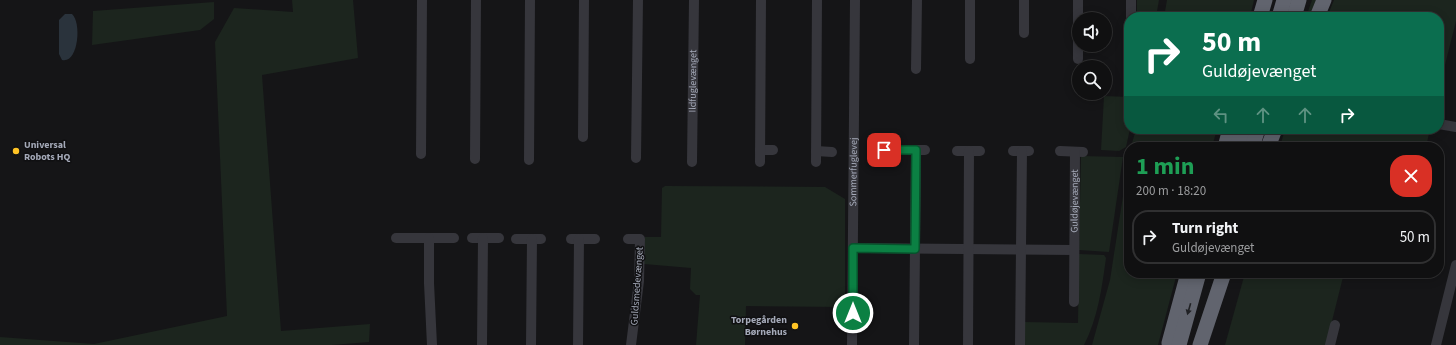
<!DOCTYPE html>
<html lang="en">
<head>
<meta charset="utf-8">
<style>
	:root { --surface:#101011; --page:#19191a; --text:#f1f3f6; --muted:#9c9d9f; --line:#303031 }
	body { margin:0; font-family:"Source Sans 3",sans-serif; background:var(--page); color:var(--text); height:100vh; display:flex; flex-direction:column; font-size:15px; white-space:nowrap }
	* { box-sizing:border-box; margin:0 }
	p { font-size:13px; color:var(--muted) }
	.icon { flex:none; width:22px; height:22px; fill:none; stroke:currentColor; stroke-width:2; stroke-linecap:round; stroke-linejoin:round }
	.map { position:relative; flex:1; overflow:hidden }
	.panel { position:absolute; left:1124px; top:142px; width:320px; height:136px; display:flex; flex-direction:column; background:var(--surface); border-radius:16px; box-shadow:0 2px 10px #0003,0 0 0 1px var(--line) }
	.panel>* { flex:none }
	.hud { position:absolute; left:1124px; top:12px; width:320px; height:122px; border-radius:16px; box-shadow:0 2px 10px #0003,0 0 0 1px var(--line); background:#0b6e4f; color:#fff; overflow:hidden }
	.buttons { position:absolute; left:1072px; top:12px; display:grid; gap:8px }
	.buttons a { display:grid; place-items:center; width:40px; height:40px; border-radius:50%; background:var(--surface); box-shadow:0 2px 10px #0003,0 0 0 1px var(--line); font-size:20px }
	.pin { position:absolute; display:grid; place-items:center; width:34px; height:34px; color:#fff; margin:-17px; border-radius:8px; box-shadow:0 2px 6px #0006 }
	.me { position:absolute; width:44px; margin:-22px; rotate:0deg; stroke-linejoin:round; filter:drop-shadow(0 0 3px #0008) }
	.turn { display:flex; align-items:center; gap:14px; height:84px; padding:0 12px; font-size:18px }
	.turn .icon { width:52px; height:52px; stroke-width:2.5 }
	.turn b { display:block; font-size:28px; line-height:34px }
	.lanes { display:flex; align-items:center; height:38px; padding:0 12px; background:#0003; justify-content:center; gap:20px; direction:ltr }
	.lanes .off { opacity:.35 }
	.round { display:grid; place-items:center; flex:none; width:42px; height:42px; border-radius:16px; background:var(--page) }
	.head { display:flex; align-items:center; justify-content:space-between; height:68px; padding:0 12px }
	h1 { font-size:24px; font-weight:700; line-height:30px; color:#1e9e55 }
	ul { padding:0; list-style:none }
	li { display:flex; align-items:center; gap:12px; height:54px; margin:0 8px 6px; padding:0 4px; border:2px solid var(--line); border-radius:16px }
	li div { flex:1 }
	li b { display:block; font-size:15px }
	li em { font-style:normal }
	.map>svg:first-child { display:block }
</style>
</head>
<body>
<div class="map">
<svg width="1456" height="345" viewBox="0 0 1456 345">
	<rect width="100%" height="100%" fill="#151517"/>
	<g fill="#1c251e">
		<polygon points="292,0 353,0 358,58 262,75 281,331 370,324 369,342 332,345 0,345 0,337 94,344 227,316 215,42 234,8 293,12"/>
		<polygon points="1137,0 1159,0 1156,17 1137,17"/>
		<polygon points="1167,0 1254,0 1250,17 1164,17"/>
		<polygon points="1312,0 1317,0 1311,17 1306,17"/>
		<polygon points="1334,0 1456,0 1456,21 1439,89 1439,17 1327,17"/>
		<polygon points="214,2 214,19 200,30 92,45 93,11"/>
		<polygon points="1104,96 1129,97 1130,129 1126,147 1119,151 1101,150"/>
		<polygon points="1136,129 1217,129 1212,147 1131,147"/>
		<polygon points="1285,129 1430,129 1426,147 1280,147"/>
		<polygon points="1081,156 1123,157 1109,252 1079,250"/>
		<polygon points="1129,157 1129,273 1177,273 1158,345 1092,345 1110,280"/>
		<polygon points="665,186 825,187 845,199 845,307 746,306 745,345 696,345 700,295 696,295 690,289 691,268 644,264 645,237 661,237 662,188"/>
		<path d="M1079 254 1104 255 1106 258C1102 287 1098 318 1084 345H1024V322L1078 323Z"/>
		<polygon points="1245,273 1344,273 1326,345 1225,345"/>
	</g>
	<path fill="#2a333c" d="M65 14H72C82 23 78 64 62 60L59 54V20Z"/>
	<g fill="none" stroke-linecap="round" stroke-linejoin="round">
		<g stroke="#36363c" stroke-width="10">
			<polyline points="1131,17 1131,0"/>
			<polyline points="1024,33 1024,0"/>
			<polyline points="970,59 970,0"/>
			<polyline points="1078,59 1078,0"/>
			<polyline points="916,69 917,0"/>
			<polyline points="1439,124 1456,127"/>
			<polyline points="583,137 584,0"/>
			<polyline points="760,150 773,150"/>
			<polyline points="884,150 925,150"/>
			<polyline points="816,151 832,152"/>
			<polyline points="957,151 980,151"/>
			<polyline points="1013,151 1029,151"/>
			<polyline points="1060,151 1083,152"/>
			<polyline points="421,154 422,0"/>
			<polyline points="636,158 638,0"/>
			<polyline points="475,159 476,0"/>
			<polyline points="529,160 530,0"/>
			<path id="s1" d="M692 162 694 0"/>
			<polyline points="760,162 761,0"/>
			<polyline points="816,162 817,0"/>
			<polyline points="396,238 454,238"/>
			<polyline points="429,238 429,283 432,345"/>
			<polyline points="472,238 499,238"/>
			<polyline points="516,239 541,239"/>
			<polyline points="571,239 595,239"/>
			<polyline points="628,239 640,239 639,281 631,345"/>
			<polyline points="853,248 1074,250"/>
			<path id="s2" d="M1074 302 1075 152"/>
			<polyline points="482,345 483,238"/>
			<polyline points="531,345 532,239"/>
			<polyline points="578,345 579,239"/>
			<path id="s3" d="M852 345 855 0"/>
			<polyline points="914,345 916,150"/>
			<polyline points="968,345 969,151"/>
			<polyline points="1020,345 1022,151"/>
			<polyline points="1330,345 1335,325"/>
			<polyline points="1436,345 1456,265"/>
		</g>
		<g stroke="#61646e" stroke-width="15">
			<polyline points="1260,17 1265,0"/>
			<polyline points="1279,17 1284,0"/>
			<polyline points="1294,17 1299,0"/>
			<polyline points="1317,17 1324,0"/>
			<polyline points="1225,147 1230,129"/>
			<polyline points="1237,147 1243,129"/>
			<polyline points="1252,147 1258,129"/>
			<polyline points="1268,147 1275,129"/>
			<polyline points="1169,343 1188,273"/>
			<polyline points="1179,345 1199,273"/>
			<polyline points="1200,345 1224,273"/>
		</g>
	</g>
	<defs><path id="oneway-solid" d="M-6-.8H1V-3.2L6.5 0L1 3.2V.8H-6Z"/></defs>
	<use fill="#202124" href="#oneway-solid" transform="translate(1189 309) rotate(106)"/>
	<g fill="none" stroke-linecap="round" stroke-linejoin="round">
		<defs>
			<polyline id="route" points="853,313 853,248 915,249 916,150 884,150"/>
		</defs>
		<use href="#route" stroke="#07532c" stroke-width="10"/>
		<use href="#route" stroke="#0b8043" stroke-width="7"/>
	</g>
	<g fill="#ffc425" stroke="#101012" stroke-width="1.5">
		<circle cx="16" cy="151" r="4"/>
		<circle cx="795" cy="326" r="4"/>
	</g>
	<g text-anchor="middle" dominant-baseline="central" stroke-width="3" stroke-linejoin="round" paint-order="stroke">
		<g font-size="10" fill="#a5aab9" stroke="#101012">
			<text stroke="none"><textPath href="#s1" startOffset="81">Ildfuglevænget</textPath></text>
			<text stroke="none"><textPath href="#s3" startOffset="173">Sommerfuglevej</textPath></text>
			<text stroke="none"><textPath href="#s2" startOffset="101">Guldøjevænget</textPath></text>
			<text transform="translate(637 286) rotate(-86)">Guldsmedevænget</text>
		</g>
		<g font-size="10" font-weight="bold" fill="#a5aab9" stroke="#101012" text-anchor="start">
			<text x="24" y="145">Universal<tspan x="24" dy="12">Robots HQ</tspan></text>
			<text x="787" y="320" text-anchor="end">Torpegården<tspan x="787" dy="12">Børnehus</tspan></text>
		</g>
	</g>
</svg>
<div class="buttons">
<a><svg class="icon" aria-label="sound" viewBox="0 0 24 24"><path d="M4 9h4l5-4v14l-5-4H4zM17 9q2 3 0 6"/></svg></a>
<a><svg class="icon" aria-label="search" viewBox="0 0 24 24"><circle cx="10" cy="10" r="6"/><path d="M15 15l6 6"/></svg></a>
</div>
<div class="pin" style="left:884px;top:150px;background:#d93025"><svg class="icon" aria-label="arrive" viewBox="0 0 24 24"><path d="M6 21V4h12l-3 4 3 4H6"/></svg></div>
<svg class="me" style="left:853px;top:313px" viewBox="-20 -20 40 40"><circle r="17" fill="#0b8043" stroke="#fff" stroke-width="3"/><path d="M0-11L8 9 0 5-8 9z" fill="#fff"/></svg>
<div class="hud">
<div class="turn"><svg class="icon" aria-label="right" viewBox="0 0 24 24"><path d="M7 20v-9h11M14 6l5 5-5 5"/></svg><div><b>50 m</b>Guldøjevænget</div></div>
<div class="lanes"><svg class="icon off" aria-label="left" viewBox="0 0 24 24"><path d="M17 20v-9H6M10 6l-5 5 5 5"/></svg><svg class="icon off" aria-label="ahead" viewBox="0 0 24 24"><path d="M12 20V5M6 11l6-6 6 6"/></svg><svg class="icon off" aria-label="ahead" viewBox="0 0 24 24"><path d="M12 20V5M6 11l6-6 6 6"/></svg><svg class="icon" aria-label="right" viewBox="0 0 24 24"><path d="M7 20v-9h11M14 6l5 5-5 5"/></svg></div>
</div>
<section class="panel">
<div class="head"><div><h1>1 min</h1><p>200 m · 18:20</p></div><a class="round" style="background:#d93025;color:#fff"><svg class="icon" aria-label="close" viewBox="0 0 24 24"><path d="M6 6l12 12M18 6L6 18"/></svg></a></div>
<ul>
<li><svg class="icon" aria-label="right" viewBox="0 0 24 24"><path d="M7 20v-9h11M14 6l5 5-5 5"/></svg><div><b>Turn right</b><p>Guldøjevænget</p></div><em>50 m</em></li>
</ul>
</section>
</div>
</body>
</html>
